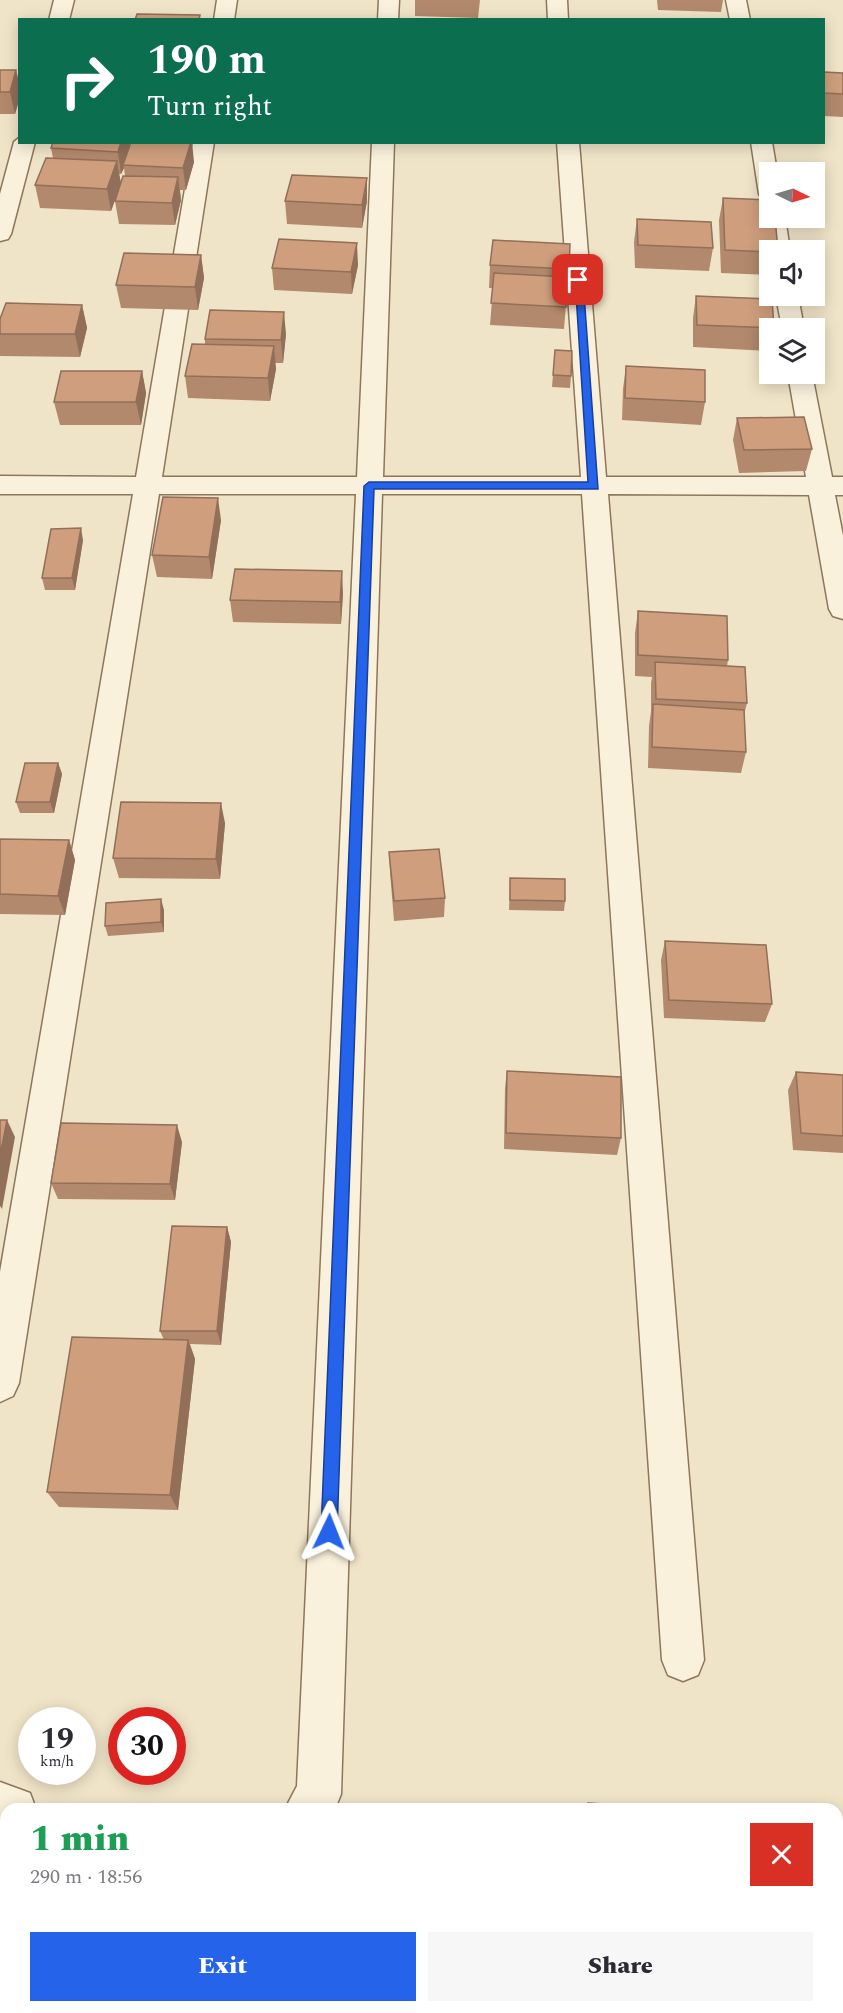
<!DOCTYPE html>
<html lang="en">
<head>
<meta charset="utf-8">
<style>
	:root { --surface:#fff; --page:#f7f7f7; --text:#2b2b33; --muted:#7c7c81; --accent:#2563eb }
	body { margin:0; font-family:Spectral,serif; background:var(--page); color:var(--text); height:100vh; display:flex; flex-direction:column; font-size:22px; white-space:nowrap }
	* { box-sizing:border-box; margin:0 }
	p { font-size:20px; color:var(--muted) }
	.icon { flex:none; width:33px; height:33px; fill:none; stroke:currentColor; stroke-width:2; stroke-linecap:round; stroke-linejoin:round }
	.map { position:relative; flex:1; overflow:hidden }
	.details { position:absolute; left:0px; top:1803px; width:843px; height:210px; display:flex; flex-direction:column; background:var(--surface); border-radius:18px 18px 0 0; box-shadow:0 3px 15px #0003 }
	.details>* { flex:none }
	.hud { position:absolute; left:18px; top:18px; width:807px; height:126px; border-radius:0px; box-shadow:0 3px 15px #0003; background:#0b6e4f; color:#fff; overflow:hidden }
	.needle { width:39px; rotate:95deg }
	.fabs { position:absolute; left:759px; top:162px; display:grid; gap:12px }
	.fabs a { display:grid; place-items:center; width:66px; height:66px; border-radius:0px; background:var(--surface); box-shadow:0 3px 15px #0003; font-size:30px }
	.speed { position:absolute; left:18px; top:1707px; display:flex; gap:12px; font-size:30px; font-weight:700; text-align:center }
	.speed>* { display:grid; place-content:center; width:78px; height:78px; border-radius:50%; background:var(--surface); box-shadow:0 3px 15px #0003; line-height:1 }
	.speed small { font-size:15px; font-weight:400 }
	.speed .limit { border:9px solid #d22; background:#fff; color:#111 }
	.pin { position:absolute; display:grid; place-items:center; width:51px; height:51px; color:#fff; margin:-26px; border-radius:12px; box-shadow:0 3px 9px #0006 }
	.me { position:absolute; width:66px; margin:-33px; rotate:2deg; stroke-linejoin:round; filter:drop-shadow(0 0 4px #0008) }
	.turn { display:flex; align-items:center; gap:21px; height:126px; padding:0 30px; font-size:27px }
	.turn .icon { width:78px; height:78px; stroke-width:2.5 }
	.turn b { display:block; font-size:42px; line-height:51px }
	.round { display:grid; place-items:center; flex:none; width:63px; height:63px; border-radius:0px; background:var(--page) }
	.headline { display:flex; align-items:center; justify-content:space-between; height:102px; padding:0 30px }
	h1 { font-size:36px; font-weight:800; line-height:45px; color:#1e9e55 }
	.primary-button { display:flex; gap:12px; margin-top:auto; padding:12px 30px }
	.primary-button a { flex:1; height:69px; border-radius:0px; background:var(--accent); color:#fff; font-size:24px; font-weight:800; line-height:69px; text-align:center }
	.primary-button a+a { background:var(--page); color:var(--text) }
	.map>svg:first-child { display:block }
</style>
</head>
<body>
<div class="map">
<svg width="843" height="2013" viewBox="0 0 843 2013">
	<rect width="100%" height="100%" fill="#f0e4c8"/>
	<g fill="none" stroke-linecap="round" stroke-linejoin="round">
		<defs>
			<g id="street">
				<polygon points="54,0 74,0 69,20 49,20"/>
				<polygon points="217,0 237,0 234,20 214,20"/>
				<polygon points="379,0 399,0 398,20 378,20"/>
				<polygon points="547,0 567,0 568,20 548,20"/>
				<polygon points="726,0 746,0 750,20 730,20"/>
				<polygon points="20,137 20,142 35,142 11,234 8,239 0,241 0,194 14,142"/>
				<polygon points="193,142 214,142 162,477 357,477 372,142 394,142 383,477 581,477 557,142 579,142 606,477 806,477 788,374 812,374 832,477 843,477 843,495 835,495 843,536 843,619 833,616 829,609 809,495 608,494 704,1660 698,1675 683,1681 668,1675 662,1660 582,494 382,494 341,1794 335,1809 285,1809 297,1786 356,494 159,494 19,1383 13,1396 0,1402 0,1272 133,494 0,494 0,476 136,477"/>
				<polygon points="751,142 772,142 777,172 770,172 770,200 762,199 759,194"/>
				<polygon points="770,212 770,218 785,218 790,250 770,253 768,250 763,218"/>
				<polygon points="776,296 798,296 804,328 782,328"/>
				<polygon points="0,1782 30,1793 36,1809 6,1809 6,1828 0,1826"/>
			</g>
		</defs>
		<use href="#street" stroke="#8d765c" stroke-width="3"/>
		<use href="#street" fill="#faf1dc" fill-rule="evenodd"/>
	</g>
	<g fill="#b2896c" fill-rule="evenodd">
		<polygon points="415,0 480,0 478,18 415,16"/>
		<polygon points="657,0 723,0 721,12 658,10"/>
		<polygon points="0,70 16,70 20,87 20,97 15,114 0,114"/>
		<polygon points="824,72 843,73 843,117 824,116"/>
		<path d="M53 142H129L130 146 194 162 186 190H180L181 200 175 225 119 224 115 201 119 188 111 211 40 208 35 185 53 158 51 148ZM124 168 125 176 121 183 119 174H121Z"/>
		<polygon points="367,178 367,201 362,228 287,224 285,201"/>
		<polygon points="723,198 770,250 770,275 721,273 719,220"/>
		<polygon points="637,219 713,248 709,271 635,268 634,242"/>
		<polygon points="201,255 204,278 198,310 121,308 116,285"/>
		<polygon points="358,265 352,294 274,290 272,268"/>
		<polygon points="490,265 569,269 564,329 490,325 493,288 489,288"/>
		<polygon points="696,296 770,328 769,351 693,347 693,318"/>
		<polygon points="82,305 87,328 80,357 0,356 0,319"/>
		<polygon points="286,334 283,363 275,363 276,369 270,401 188,398 185,376 205,344 205,339"/>
		<polygon points="555,350 571,376 570,388 552,387"/>
		<polygon points="626,366 705,402 701,425 622,420 623,389"/>
		<polygon points="142,371 146,393 141,425 60,425 54,402"/>
		<polygon points="737,418 812,449 806,471 739,473 733,440"/>
		<polygon points="221,520 212,579 157,577 152,555"/>
		<polygon points="83,540 75,590 45,590 42,578"/>
		<polygon points="343,593 341,624 233,622 230,600"/>
		<polygon points="638,611 728,660 727,666 747,703 744,715 746,752 741,773 648,768 649,726 651,711 651,683 652,677 635,676 635,633"/>
		<polygon points="58,763 62,774 54,813 20,813 16,802"/>
		<polygon points="225,823 220,879 119,878 113,858"/>
		<polygon points="0,839 69,840 75,860 65,915 0,914"/>
		<polygon points="389,852 445,898 444,917 394,921 390,872"/>
		<polygon points="510,878 565,901 564,911 509,910"/>
		<polygon points="164,910 164,932 108,936 105,926"/>
		<polygon points="665,941 772,1004 765,1022 664,1018 661,960"/>
		<polygon points="507,1071 621,1138 617,1155 504,1149 505,1088"/>
		<polygon points="796,1072 843,1075 843,1153 793,1150 788,1090"/>
		<polygon points="182,1142 175,1200 58,1199 51,1183"/>
		<polygon points="227,1227 231,1242 221,1345 190,1344 195,1359 178,1510 59,1507 47,1492 164,1340 160,1331"/>
		<polygon points="588,1803 681,1809 584,1809 584,1806"/>
	</g>
	<g fill="#916f58">
		<polygon points="16,70 20,87 20,97 15,114 10,92"/>
		<polygon points="121,142 129,142 130,150 123,165 124,168 121,174 118,152"/>
		<polygon points="191,142 192,142 194,162 186,190 183,168"/>
		<polygon points="117,161 121,184 111,211 107,189"/>
		<polygon points="178,177 181,200 175,225 172,203"/>
		<polygon points="367,178 367,201 362,228 362,205"/>
		<polygon points="357,243 358,265 352,294 351,272"/>
		<polygon points="201,255 204,278 198,310 195,287"/>
		<polygon points="82,305 87,328 80,357 75,334"/>
		<polygon points="284,312 286,334 283,363 281,340"/>
		<polygon points="274,346 276,369 270,401 268,378"/>
		<polygon points="142,371 146,393 141,425 136,402"/>
		<polygon points="218,498 221,520 212,579 209,557"/>
		<polygon points="81,528 83,540 75,590 72,578"/>
		<polygon points="342,571 343,593 341,624 340,602"/>
		<polygon points="58,763 62,774 54,813 50,802"/>
		<polygon points="221,803 225,823 220,879 216,859"/>
		<polygon points="69,840 75,860 65,915 58,896"/>
		<polygon points="161,899 164,910 164,932 161,922"/>
		<polygon points="7,1120 15,1137 2,1209 0,1206 0,1156"/>
		<polygon points="177,1125 182,1142 175,1200 170,1184"/>
		<polygon points="227,1227 231,1242 221,1345 217,1331"/>
		<polygon points="188,1340 195,1359 178,1510 170,1495"/>
	</g>
	<g fill="#cf9f7d" stroke="#916f58" stroke-width="1.5">
		<polygon points="137,14 200,15 199,20 135,20"/>
		<polygon points="0,70 16,70 10,92 0,92"/>
		<polygon points="824,72 843,73 843,94 824,93"/>
		<polygon points="53,142 121,142 118,152 51,148"/>
		<polygon points="131,142 191,142 183,168 123,165"/>
		<polygon points="46,158 117,161 107,189 35,185"/>
		<polygon points="292,175 367,178 362,205 285,201"/>
		<polygon points="123,176 178,177 172,203 115,201"/>
		<polygon points="723,198 770,200 770,218 775,218 778,250 770,250 770,252 725,250"/>
		<polygon points="637,219 711,222 713,248 638,245"/>
		<polygon points="279,239 357,243 351,272 272,268"/>
		<polygon points="493,240 570,244 569,269 490,265"/>
		<polygon points="124,253 201,255 195,287 116,285"/>
		<polygon points="494,273 567,277 566,307 491,303"/>
		<polygon points="696,296 772,299 774,328 697,325"/>
		<polygon points="6,303 82,305 75,334 0,334 0,319"/>
		<polygon points="210,310 284,312 281,340 205,339"/>
		<polygon points="192,344 274,346 268,378 185,376"/>
		<polygon points="555,350 572,351 571,376 553,375"/>
		<polygon points="626,366 705,370 705,402 625,398"/>
		<polygon points="61,371 142,371 136,402 54,402"/>
		<polygon points="804,417 812,449 744,450 737,418"/>
		<polygon points="163,497 218,498 209,557 152,555"/>
		<polygon points="81,528 72,578 42,578 51,529"/>
		<polygon points="235,569 342,571 340,602 230,600"/>
		<polygon points="638,611 727,616 728,660 638,655"/>
		<polygon points="655,662 745,667 747,703 656,699"/>
		<polygon points="653,704 744,710 746,752 652,747"/>
		<polygon points="25,763 58,763 50,802 16,802"/>
		<polygon points="121,802 221,803 216,859 113,858"/>
		<polygon points="0,839 69,840 58,896 0,894"/>
		<polygon points="439,849 445,898 394,901 389,852"/>
		<polygon points="510,878 565,879 565,901 510,900"/>
		<polygon points="161,899 161,922 105,926 106,903"/>
		<polygon points="665,941 766,945 772,1004 669,1000"/>
		<polygon points="507,1071 621,1077 621,1138 506,1133"/>
		<polygon points="796,1072 843,1075 843,1136 801,1133"/>
		<polygon points="0,1120 7,1120 0,1156"/>
		<polygon points="61,1123 177,1125 170,1184 51,1183"/>
		<polygon points="172,1226 227,1227 217,1331 160,1331"/>
		<polygon points="72,1337 188,1340 170,1495 47,1492"/>
		<polygon points="588,1803 681,1809 588,1809"/>
	</g>
	<polygon fill="#2563eb" stroke="#184099" stroke-width="1.5" points="575,278 583,280 598,489 374,489 337,1532 335,1538 329,1541 323,1538 321,1532 364,486 369,482 588,482"/>
</svg>
<div class="fabs">
<a><svg class="needle" viewBox="-14 -14 28 28"><path d="M0-13l5 13h-10z" fill="#e53935"/><path d="M0 13l5-13h-10z" fill="#7c7c81"/></svg></a>
<a><svg class="icon" aria-label="sound" viewBox="0 0 24 24"><path d="M4 9h4l5-4v14l-5-4H4zM17 9q2 3 0 6"/></svg></a>
<a><svg class="icon" aria-label="layers" viewBox="0 0 24 24"><path d="M12 4l9 5-9 5-9-5zM3 14l9 5 9-5"/></svg></a>
</div>
<div class="speed"><div>19<small>km/h</small></div><div class="limit">30</div></div>
<div class="pin" style="left:578px;top:280px;background:#d93025"><svg class="icon" aria-label="arrive" viewBox="0 0 24 24"><path d="M6 21V4h12l-3 4 3 4H6"/></svg></div>
<svg class="me" style="left:329px;top:1532px" viewBox="-20 -20 40 40"><path d="M0-17L14 15 0 8-14 15z" fill="#2563eb" stroke="#fff" stroke-width="4"/></svg>
<div class="hud">
<div class="turn"><svg class="icon" aria-label="right" viewBox="0 0 24 24"><path d="M7 20v-9h11M14 6l5 5-5 5"/></svg><div><b>190 m</b>Turn right</div></div>
</div>
<section class="details">
<div class="headline"><div><h1>1 min</h1><p>290 m · 18:56</p></div><a class="round" style="background:#d93025;color:#fff"><svg class="icon" aria-label="close" viewBox="0 0 24 24"><path d="M6 6l12 12M18 6L6 18"/></svg></a></div>
<div class="primary-button"><a>Exit</a><a>Share</a></div>
</section>
</div>
</body>
</html>
